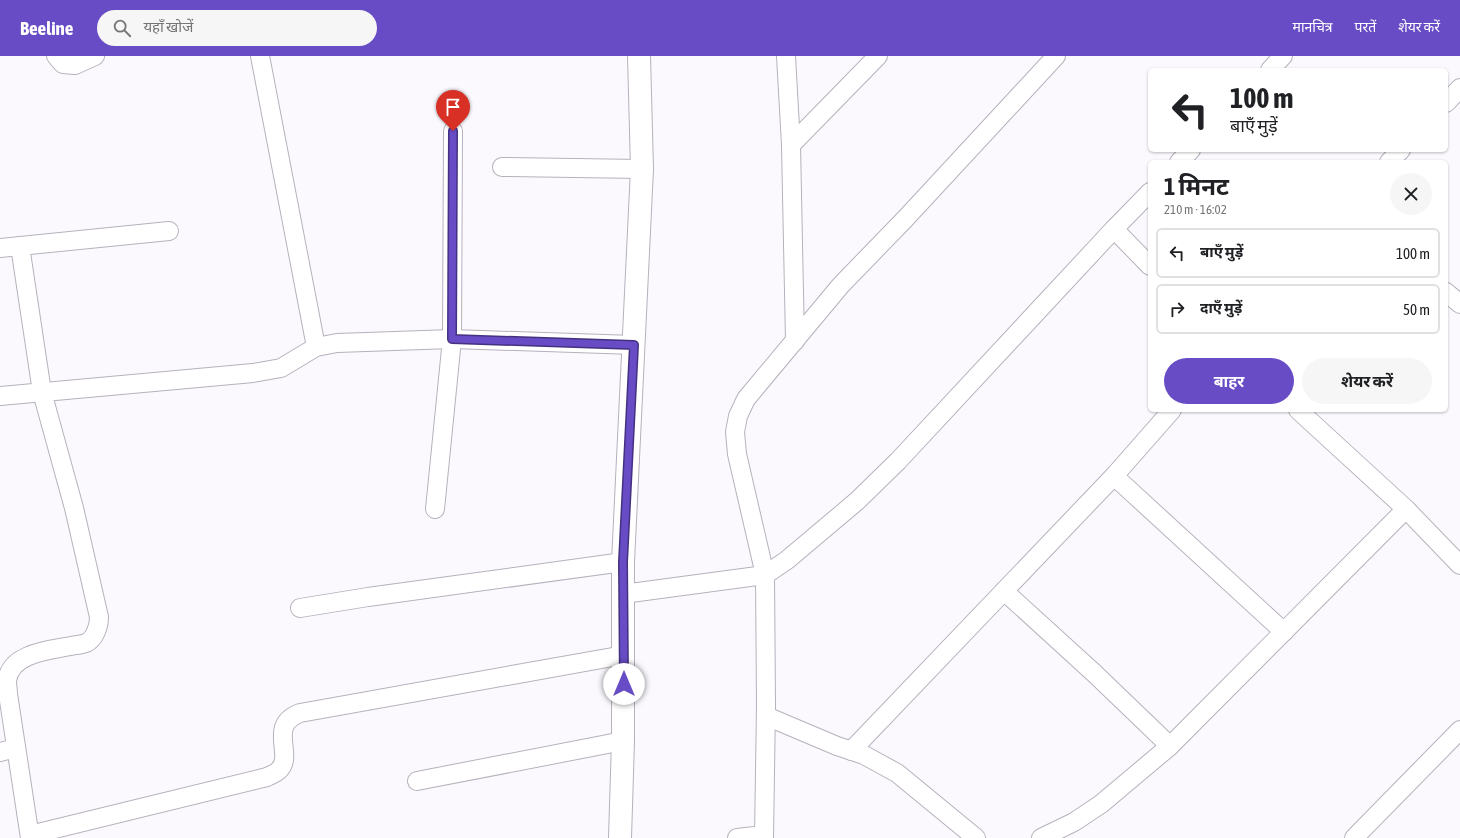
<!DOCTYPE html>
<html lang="hi">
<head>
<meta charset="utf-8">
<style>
	:root { --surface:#fff; --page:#f6f6f6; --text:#202124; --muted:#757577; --line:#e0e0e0; --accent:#684cc5 }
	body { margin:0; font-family:"Asap Condensed","Noto Sans Devanagari",sans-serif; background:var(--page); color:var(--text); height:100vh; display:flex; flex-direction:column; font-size:15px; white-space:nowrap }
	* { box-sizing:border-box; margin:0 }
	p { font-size:13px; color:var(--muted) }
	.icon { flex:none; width:22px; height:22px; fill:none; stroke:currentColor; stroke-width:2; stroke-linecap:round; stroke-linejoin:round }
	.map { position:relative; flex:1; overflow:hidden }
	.drawer { position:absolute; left:1148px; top:104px; width:300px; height:252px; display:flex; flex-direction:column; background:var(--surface); border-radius:6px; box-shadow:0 1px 3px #0004 }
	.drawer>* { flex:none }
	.guide { position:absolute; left:1148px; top:12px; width:300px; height:84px; border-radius:6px; box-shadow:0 1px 3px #0004; background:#fff; color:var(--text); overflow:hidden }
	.pin { position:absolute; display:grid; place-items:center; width:34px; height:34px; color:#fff; margin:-41px -17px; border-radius:50% 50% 50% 0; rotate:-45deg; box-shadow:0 0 4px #0007 }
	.pin .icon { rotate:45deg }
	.me { position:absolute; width:44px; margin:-22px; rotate:0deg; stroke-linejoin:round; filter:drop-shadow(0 0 3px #0008) }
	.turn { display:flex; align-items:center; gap:14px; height:84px; padding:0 16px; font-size:18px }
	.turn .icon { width:52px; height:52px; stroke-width:2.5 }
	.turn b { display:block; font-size:28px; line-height:34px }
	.round { display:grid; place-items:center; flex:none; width:42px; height:42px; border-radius:21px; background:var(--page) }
	.summary { display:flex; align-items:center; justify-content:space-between; height:68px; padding:0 16px }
	h1 { font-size:24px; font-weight:700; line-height:30px }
	.button { display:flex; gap:8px; margin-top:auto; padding:8px 16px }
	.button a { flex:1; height:46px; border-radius:24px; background:var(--accent); color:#fff; font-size:16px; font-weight:700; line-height:46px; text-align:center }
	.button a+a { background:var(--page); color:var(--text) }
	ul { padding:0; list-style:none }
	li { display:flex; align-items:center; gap:12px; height:50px; margin:0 8px 6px; padding:0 8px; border:2px solid var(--line); border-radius:6px }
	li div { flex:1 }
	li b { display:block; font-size:15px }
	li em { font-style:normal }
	header { display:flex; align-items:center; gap:24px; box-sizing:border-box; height:56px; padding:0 20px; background:var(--accent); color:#fff }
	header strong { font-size:19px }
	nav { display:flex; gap:22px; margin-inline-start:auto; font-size:14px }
	.search { width:280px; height:36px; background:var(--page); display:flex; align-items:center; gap:10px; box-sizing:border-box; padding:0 14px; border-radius:22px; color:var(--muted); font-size:15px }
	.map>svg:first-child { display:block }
</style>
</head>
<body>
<header>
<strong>Beeline</strong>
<div class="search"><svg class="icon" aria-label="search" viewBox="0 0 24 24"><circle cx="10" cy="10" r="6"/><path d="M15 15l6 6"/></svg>यहाँ खोजें</div>
<nav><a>मानचित्र</a><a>परतें</a><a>शेयर करें</a></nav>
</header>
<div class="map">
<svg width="1460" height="782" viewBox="0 0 1460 782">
	<rect width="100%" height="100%" fill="#fbf9fe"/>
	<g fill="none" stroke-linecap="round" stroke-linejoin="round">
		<defs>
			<g id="minor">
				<polyline points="56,0 63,8 75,9 95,0"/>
				<polyline points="260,0 316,291"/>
				<polyline points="786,0 791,89 795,285"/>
				<polyline points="1270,14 1283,0"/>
				<polyline points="1446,47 1460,32"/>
				<polyline points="791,89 878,0"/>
				<polyline points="1179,106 1191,94"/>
				<polyline points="1389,106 1401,94"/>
				<polyline points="502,111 642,113"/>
				<polyline points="1150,136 1114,173 1150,210"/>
				<path d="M20 190 42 336 74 452 99 561C99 570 95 583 86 587 81 589 75 589 71 590 50 594 10 597 7 625 7 629 8 634 8 638L30 782"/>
				<polyline points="0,192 169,175"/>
				<polyline points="1446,236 1460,248"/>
				<polyline points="0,340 253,317 281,312 316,291 337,287 452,283 634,289"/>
				<polyline points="1298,354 1406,453 1460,509"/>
				<polyline points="1114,420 1284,576"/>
				<polyline points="435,453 452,283 453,75"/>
				<polyline points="1004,535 1094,617 1170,690 1101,748 1074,766 1041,782"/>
				<polyline points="623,538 765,519 787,504 857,445 898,405 1114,173"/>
				<polyline points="300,552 368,541 623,506"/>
				<polyline points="766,660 837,690 864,699 897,717 976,782"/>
				<polyline points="1170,690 1406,453"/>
				<polyline points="851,695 1114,420 1172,354"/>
				<polyline points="0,696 16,692"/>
				<polyline points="417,725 623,685"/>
				<path d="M30 779 267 721C270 719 275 718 278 715 296 700 266 670 300 657L624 599"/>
				<polyline points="737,782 764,779"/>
				<polyline points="764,782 766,649 765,519 737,398 735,376 738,360 746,343 841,229 905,163 1056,0"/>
				<polyline points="1354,782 1460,674"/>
			</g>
			<polyline id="secondary" points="620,782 623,685 623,506 642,113 639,0"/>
		</defs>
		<use href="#minor" stroke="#b6b1bc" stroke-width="20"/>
		<use href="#secondary" stroke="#b6b1bc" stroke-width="24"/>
		<use href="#minor" stroke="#fff" stroke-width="18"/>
		<use href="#secondary" stroke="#fff" stroke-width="22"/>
	</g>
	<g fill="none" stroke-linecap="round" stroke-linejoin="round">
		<defs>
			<polyline id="route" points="453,75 452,283 634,289 623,506 624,628"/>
		</defs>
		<use href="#route" stroke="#443180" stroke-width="10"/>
		<use href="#route" stroke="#684cc5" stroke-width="7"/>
	</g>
</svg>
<div class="pin" style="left:453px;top:75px;background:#d93025"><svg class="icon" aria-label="arrive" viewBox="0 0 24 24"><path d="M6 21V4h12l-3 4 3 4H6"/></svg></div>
<svg class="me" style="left:624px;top:628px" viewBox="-20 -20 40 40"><circle r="19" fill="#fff"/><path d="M0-13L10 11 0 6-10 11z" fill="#684cc5"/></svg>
<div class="guide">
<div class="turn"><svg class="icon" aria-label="left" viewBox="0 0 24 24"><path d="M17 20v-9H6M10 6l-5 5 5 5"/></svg><div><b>100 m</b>बाएँ मुड़ें</div></div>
</div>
<section class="drawer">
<div class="summary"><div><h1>1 मिनट</h1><p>210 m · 16:02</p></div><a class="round"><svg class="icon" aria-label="close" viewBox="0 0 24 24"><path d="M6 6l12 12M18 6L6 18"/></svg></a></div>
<ul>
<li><svg class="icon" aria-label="left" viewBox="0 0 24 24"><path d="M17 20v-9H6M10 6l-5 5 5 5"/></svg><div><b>बाएँ मुड़ें</b></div><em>100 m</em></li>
<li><svg class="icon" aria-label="right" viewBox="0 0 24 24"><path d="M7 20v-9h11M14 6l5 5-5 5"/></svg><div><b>दाएँ मुड़ें</b></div><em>50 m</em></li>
</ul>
<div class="button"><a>बाहर</a><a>शेयर करें</a></div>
</section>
</div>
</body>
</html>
